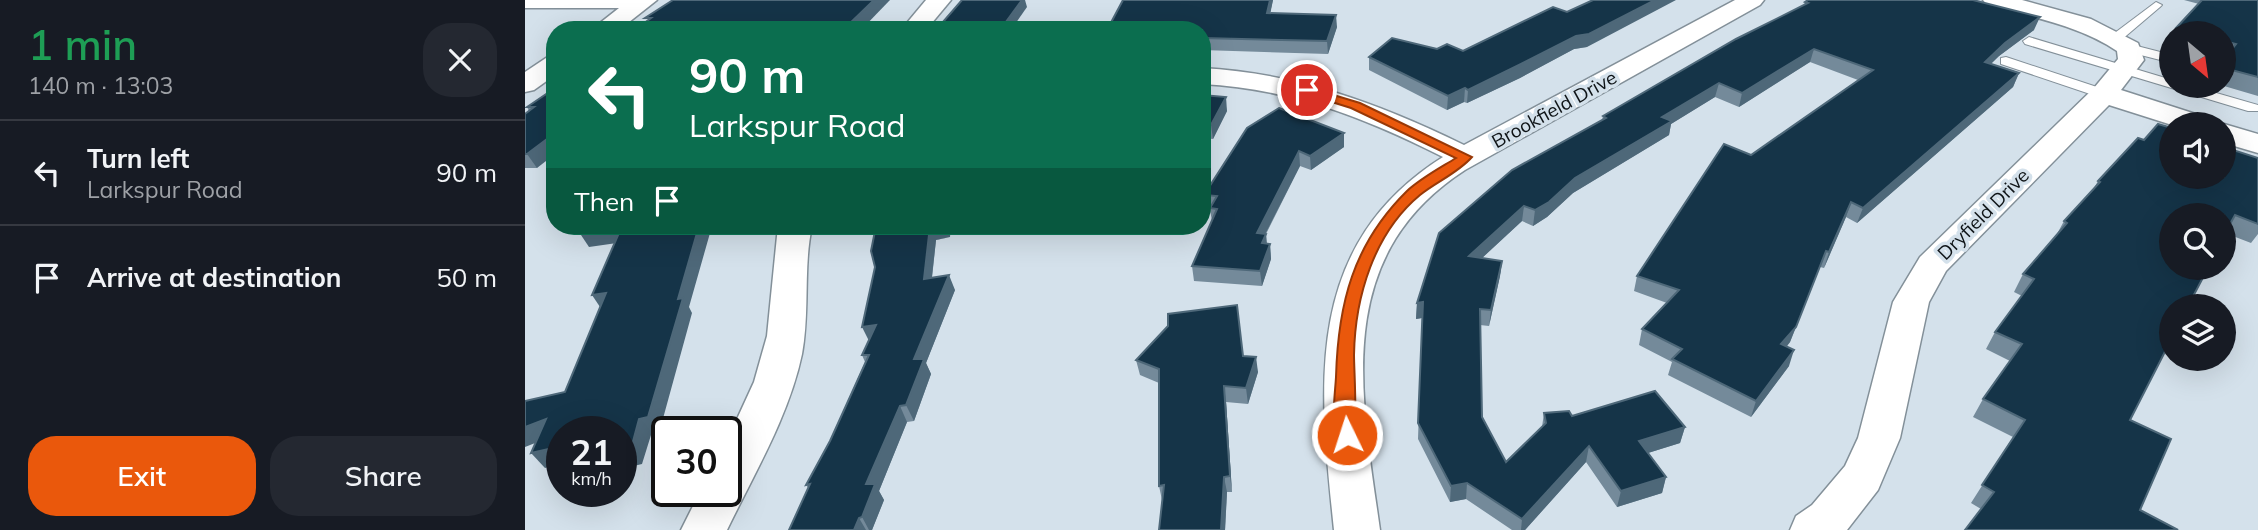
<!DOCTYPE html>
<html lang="en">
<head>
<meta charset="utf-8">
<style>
	:root { --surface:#171b24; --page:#242831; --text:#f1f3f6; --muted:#9ea1a6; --line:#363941; --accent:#ea580c }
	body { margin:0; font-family:Mulish,sans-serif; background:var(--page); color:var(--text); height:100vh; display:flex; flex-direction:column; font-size:26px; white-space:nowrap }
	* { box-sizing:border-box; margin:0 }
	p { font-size:23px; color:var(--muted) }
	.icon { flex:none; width:38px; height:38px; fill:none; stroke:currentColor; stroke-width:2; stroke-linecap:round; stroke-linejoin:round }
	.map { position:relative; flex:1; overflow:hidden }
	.side { display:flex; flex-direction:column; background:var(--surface); width:525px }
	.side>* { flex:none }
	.hud { position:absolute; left:21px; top:21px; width:665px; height:214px; border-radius:28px; box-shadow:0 7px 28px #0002; background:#0b6e4f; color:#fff; overflow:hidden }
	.needle { width:46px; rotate:151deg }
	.fabs { position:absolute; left:1634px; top:21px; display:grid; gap:14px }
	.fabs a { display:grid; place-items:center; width:77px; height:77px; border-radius:50%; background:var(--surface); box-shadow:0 7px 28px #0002; font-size:35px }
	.speed { position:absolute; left:21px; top:416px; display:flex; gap:14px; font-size:35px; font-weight:700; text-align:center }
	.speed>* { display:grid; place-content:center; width:91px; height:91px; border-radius:50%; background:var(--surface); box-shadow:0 7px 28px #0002; line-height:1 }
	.speed small { font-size:18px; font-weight:400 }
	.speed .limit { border:4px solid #111; border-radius:10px; background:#fff; color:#111 }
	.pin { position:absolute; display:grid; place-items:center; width:60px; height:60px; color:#fff; margin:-30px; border:4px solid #fff; border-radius:50%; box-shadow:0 2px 7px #0007 }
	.me { position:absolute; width:77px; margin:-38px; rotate:356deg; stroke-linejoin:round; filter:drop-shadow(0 0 5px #0008) }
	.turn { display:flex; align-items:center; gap:24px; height:147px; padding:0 28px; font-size:32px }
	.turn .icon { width:91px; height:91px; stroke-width:2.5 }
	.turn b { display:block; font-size:49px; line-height:60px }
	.then { display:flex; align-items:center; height:66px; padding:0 28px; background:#0003; gap:14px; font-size:26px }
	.round { display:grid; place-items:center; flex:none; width:74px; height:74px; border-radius:28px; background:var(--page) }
	.headline { display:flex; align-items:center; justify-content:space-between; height:119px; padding:0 28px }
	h1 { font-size:42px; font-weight:600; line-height:52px; color:#1e9e55 }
	.cta { display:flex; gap:14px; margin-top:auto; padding:14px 28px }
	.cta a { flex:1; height:80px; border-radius:28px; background:var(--accent); color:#fff; font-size:28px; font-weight:600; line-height:80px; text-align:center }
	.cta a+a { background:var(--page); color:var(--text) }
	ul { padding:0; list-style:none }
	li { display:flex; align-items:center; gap:21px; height:105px; padding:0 28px; border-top:2px solid var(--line) }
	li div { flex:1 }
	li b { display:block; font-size:26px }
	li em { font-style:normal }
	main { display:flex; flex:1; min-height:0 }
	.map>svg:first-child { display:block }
</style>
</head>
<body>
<main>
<section class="side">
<div class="headline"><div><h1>1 min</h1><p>140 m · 13:03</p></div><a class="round"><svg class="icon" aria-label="close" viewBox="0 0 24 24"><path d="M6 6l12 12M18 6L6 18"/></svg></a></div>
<ul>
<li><svg class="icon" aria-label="left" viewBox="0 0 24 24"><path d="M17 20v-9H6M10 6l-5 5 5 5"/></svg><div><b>Turn left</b><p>Larkspur Road</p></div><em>90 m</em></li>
<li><svg class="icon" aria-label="arrive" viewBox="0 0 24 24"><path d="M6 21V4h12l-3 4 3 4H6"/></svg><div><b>Arrive at destination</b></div><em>50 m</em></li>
</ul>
<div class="cta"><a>Exit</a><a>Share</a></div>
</section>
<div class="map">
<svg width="1733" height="530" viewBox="0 0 1733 530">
	<rect width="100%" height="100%" fill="#d4e1eb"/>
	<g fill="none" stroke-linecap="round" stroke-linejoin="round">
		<defs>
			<g id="service">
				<polygon points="1631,2 1637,5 1635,7 1595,41 1587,41 1587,35"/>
				<polygon points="1504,37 1647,80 1647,86 1667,86 1733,105 1733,111 1723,111 1500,44 1498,41"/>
				<polygon points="1604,44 1647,55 1647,63 1600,51 1598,48"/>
				<polygon points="1481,57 1584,91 1586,94 1584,97 1574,97 1476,64 1476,58"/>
			</g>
			<g id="minor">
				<polygon points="0,0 132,0 94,30 66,30 94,8 0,8"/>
				<polygon points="401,0 426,0 401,30 376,30"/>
				<path d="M1210 0H1239L1235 5 940 170C806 257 836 394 855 530H809C794 386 777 246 918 157 838 117 767 89 677 84V68C771 73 855 104 939 145Z"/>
				<path d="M1458 0H1497L1566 19 1613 43 1619 60 1596 90 1683 118 1687 124 1647 125 1584 105 1421 271 1404 302 1375 438 1353 490 1322 530H1265L1271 516 1287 505 1320 466 1333 438 1368 302 1395 257 1569 88 1593 59 1592 51C1553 25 1506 17 1462 5Z"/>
				<polygon points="30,55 30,75 9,90 0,92 0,72 21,58"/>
				<polygon points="1699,124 1733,134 1733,153 1699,143"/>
				<path d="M253 226H287C278 268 285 311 277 354 264 416 229 474 202 530H156L175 492H201V443L229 382 242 336Z"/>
			</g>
		</defs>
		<use href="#service" stroke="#839099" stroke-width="2"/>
		<use href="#minor" stroke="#839099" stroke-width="3"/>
		<use href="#service" fill="#fff" fill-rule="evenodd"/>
		<use href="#minor" fill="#fff" fill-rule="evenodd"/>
	</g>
	<g fill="#748a9a">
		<polygon points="598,0 748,0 745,13 812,27 803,54 677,50 677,30"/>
		<polygon points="1659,0 1733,0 1733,96 1699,86 1699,33 1648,33 1651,28 1674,4"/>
		<polygon points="1280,2 1509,30 1474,56 1466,64 1494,73 1488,87 1332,223 1321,217 1299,268 1295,267 1265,342 1262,346 1264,366 1226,417 1143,375 1147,362 1114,345 1117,329 1142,303 1109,291 1112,276 1226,155 1333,80 1285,62 1214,107 1190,97 1146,124 1144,135 1048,193 1022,217 1008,226 997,221 957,258 977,261 975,276 964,326 955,325 957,417 981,462 1017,427 1019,413 1160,427 1155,443 1123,453 1141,477 1137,493 1092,507 1061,462 1000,530 987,530 941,499 925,502 893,439 897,318 891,319 892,303 1077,120 1078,116 1279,5"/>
		<polygon points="1647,35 1647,44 1643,43"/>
		<polygon points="1062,47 1049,49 995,78 942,103 939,102 922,110 844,70 844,57 938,51"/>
		<polygon points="30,86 12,168 0,168 0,114 4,111 2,107 28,89 27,88"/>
		<polygon points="677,95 702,111 688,139 677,138"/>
		<polygon points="754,108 819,147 786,170 775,166 741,234 742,244 745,244 746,259 737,286 669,281 667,266 687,221 685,210 681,210 679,195"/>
		<polygon points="1619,140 1733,158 1733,234 1726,243 1700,233 1647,268 1456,509 1446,503 1488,437 1448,417 1458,399 1485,361 1461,349 1470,332 1497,296 1489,292 1498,274 1532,234 1539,221 1568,190 1573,181"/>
		<polygon points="425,237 411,240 407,278 430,290 401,363 406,374 389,421 382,422 354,491 359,500 347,530 264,530 284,489 281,485 305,441 340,362 337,355 344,341 350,267 346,251"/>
		<polygon points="718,356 733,372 723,404 701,402 707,492 702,492 700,530 634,530 637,500 634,486 634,383 615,375 611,360"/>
	</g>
	<g fill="#4e6879">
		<polygon points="349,0 365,0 336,30 318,30"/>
		<polygon points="497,0 500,0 502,7 486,30 475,30"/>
		<polygon points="745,0 748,0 743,25 742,13"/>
		<polygon points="1130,0 1151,0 1062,47 1049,49 995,78 942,103 943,90 1051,36"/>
		<polygon points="811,15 812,27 803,54 802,41"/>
		<polygon points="1515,17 1509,30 1474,56 1454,75 1460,62 1480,43"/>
		<polygon points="1289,49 1285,62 1214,107 1217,93"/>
		<polygon points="1494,73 1488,87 1332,223 1338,208"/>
		<polygon points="1194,83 1190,97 1146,124 1144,135 1048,193 1022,217 1008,226 1010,210 1050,178 1137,117"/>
		<polygon points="940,88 939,102 922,110 923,96"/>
		<polygon points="701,97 702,111 688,139 686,125"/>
		<polygon points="30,133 30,154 12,168 2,154"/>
		<polygon points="819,133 819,147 786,170 785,156"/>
		<polygon points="774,151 775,166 733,248 732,233"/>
		<polygon points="1326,202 1321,217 1299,268 1304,252"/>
		<polygon points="999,206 997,221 943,271 944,256"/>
		<polygon points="97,226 106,241 64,247 54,232"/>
		<polygon points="174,226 187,226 164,307 167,313 134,433 126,435 117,464 96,469 96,451 114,419 153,299"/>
		<polygon points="405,226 426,226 425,237 411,240 405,294 399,279"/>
		<polygon points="741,234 742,249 737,243"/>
		<polygon points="745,244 746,259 737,286 735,271"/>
		<polygon points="1301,251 1265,342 1251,360 1256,344"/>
		<polygon points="977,261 975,276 964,326 966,310"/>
		<polygon points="424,275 430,290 401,363 406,374 389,421 381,405 389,359"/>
		<polygon points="81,293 77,310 67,295"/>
		<polygon points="898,302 897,318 891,319 892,303"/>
		<polygon points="351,325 345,343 337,327"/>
		<polygon points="1269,350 1264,366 1226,417 1231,401"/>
		<polygon points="731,357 733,372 723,404 721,388"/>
		<polygon points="699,386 701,402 707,492 705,476"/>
		<polygon points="375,406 382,422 354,491 359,500 347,530 344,530 337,517 341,484"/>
		<polygon points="21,419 33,434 0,447 0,427"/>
		<polygon points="1160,427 1155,443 1110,457 1114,441"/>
		<polygon points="37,446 37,464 20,468 6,453"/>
		<polygon points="1064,446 1061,462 1000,530 996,530 997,519"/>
		<polygon points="37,465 37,473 31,466"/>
		<polygon points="699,477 702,492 700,530 696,530"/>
		<polygon points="1141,477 1137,493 1092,507 1096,491"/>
		<polygon points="942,483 941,499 925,502 926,486"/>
		<polygon points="334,518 341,530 329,530"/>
	</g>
	<g fill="#153448" stroke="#4e6879" stroke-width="2">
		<polygon points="148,0 349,0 318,30 110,30 126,18 120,18"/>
		<polygon points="437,0 497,0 475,30 411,30"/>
		<polygon points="598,0 745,0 742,13 811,15 802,41 677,38 677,30 582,30"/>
		<polygon points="1068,0 1130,0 1064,34 1051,36 996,64 943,90 940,88 923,96 844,57 867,38 912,49 922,44 938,51 1028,7 1042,12"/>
		<polygon points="1283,0 1448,0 1515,17 1480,43 1460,62 1494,73 1338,208 1326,202 1304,252 1301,251 1271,327 1256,344 1269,350 1231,401 1147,359 1157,349 1117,329 1154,290 1112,276 1199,144 1226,155 1348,70 1289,49 1217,93 1194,83 1137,117 1147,121 1050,178 1024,202 1010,210 999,206 944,256 977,261 966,310 955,309 957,417 981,462 1021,423 1019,413 1044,411 1047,416 1130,391 1160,427 1114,441 1141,477 1096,491 1064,446 997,519 942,483 926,486 893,423 898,302 892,303 914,233 987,170 1081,118 1078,116 1211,39 1283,3 1280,2"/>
		<polygon points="1677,0 1733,0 1733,77 1699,68 1699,59 1711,44 1699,41 1699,33 1671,33 1651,28"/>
		<polygon points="30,86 30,133 2,154 0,154 0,114 9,107 2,107 30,88 27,88"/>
		<polygon points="677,95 701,97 686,125 677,124"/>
		<polygon points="754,108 819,133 785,156 774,151 732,233 741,234 737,243 745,244 735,271 667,266 692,209 685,208 692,196 679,195 722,128"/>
		<polygon points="1633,124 1647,128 1647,177 1699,177 1699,147 1733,158 1733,224 1710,215 1699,235 1699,215 1647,215 1647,268 1683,268 1663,306 1647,306 1647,338 1605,420 1646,439 1615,510 1653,530 1440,530 1469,492 1457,485 1500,420 1458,399 1497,344 1470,332 1509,279 1498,274 1542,223 1539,221 1575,182 1573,181 1613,138 1619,140"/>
		<polygon points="58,226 174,226 153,299 158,298 123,417 114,419 106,449 96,451 96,432 37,432 37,446 6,453 21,419 0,427 0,401 40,392 81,293 67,295 97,226 54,232"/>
		<polygon points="351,226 405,226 399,279 424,275 389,359 399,359 381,405 375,406 341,484 350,484 337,517 334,518 329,530 264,530 285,484 281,485 305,441 344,355 337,355 351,325 337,327 350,267 346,251"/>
		<polygon points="712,305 718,356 731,357 721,388 699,386 705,476 699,477 696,530 634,530 639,485 634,486 634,369 611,360 643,326 643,314"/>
		<polygon points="37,451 37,465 31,466"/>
	</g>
	<path fill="#ea580c" stroke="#983908" stroke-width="2" d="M782 87 835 103 947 157C933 173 911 182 895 195 849 233 830 297 829 355 829 370 833 432 828 440L822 443 815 440C805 423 810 396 811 377 813 304 828 244 882 191 896 178 915 168 931 158L826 108 778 93V88Z"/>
	<g text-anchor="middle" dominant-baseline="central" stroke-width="7" stroke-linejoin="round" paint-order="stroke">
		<g font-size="19" fill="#0e1316" stroke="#d4e1eb">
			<text transform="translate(1029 109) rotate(-29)">Brookfield Drive</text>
			<text transform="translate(1458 214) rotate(-45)">Dryfield Drive</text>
		</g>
	</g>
</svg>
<div class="fabs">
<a><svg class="needle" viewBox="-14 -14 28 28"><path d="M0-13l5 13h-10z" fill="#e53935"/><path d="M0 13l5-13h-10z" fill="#9ea1a6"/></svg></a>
<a><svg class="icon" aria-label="sound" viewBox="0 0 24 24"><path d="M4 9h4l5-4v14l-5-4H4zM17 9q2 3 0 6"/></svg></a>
<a><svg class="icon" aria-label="search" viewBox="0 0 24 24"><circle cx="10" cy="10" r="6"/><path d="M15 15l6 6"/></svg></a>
<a><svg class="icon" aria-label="layers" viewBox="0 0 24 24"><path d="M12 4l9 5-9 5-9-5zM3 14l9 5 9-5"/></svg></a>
</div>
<div class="speed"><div>21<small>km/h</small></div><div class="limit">30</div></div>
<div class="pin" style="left:782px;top:90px;background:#d93025"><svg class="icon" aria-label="arrive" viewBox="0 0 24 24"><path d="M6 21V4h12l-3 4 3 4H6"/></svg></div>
<svg class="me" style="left:822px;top:435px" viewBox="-20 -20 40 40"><circle r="17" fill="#ea580c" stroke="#fff" stroke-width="3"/><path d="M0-11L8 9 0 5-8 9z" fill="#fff"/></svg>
<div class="hud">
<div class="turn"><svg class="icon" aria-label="left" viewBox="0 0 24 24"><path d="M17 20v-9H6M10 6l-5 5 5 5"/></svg><div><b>90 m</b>Larkspur Road</div></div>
<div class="then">Then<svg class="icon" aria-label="arrive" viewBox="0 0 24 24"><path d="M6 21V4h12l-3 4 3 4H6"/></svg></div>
</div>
</div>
</main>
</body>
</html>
